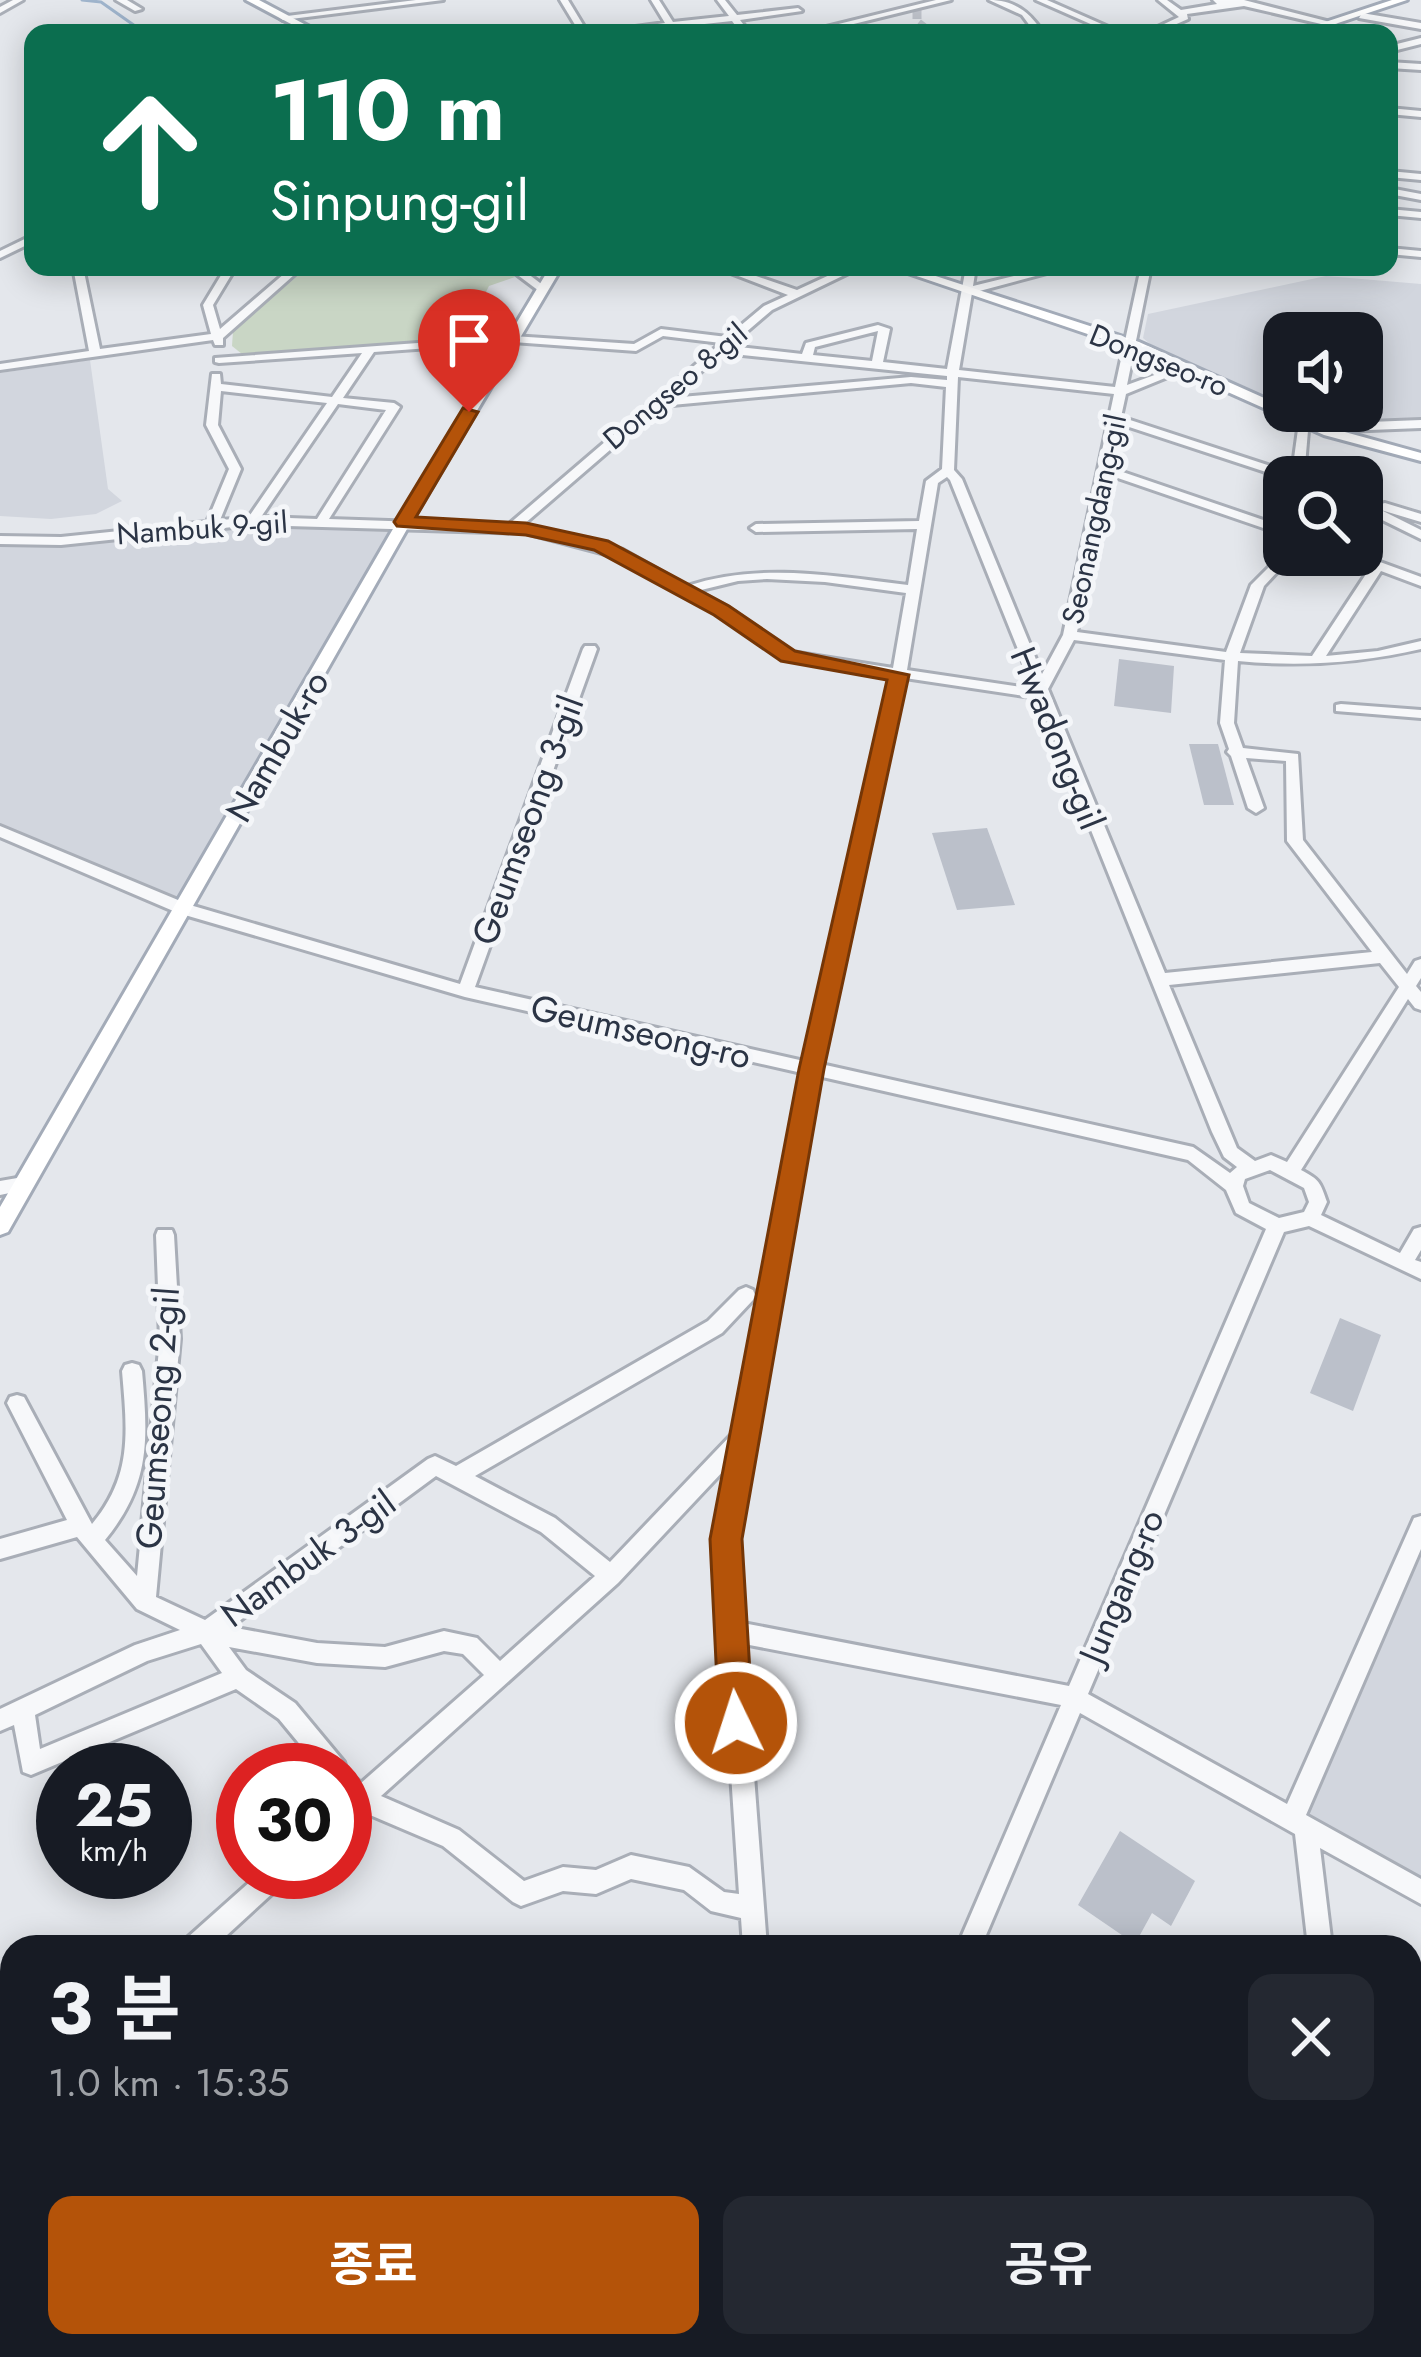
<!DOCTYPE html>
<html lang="ko">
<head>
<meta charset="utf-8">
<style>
	:root { --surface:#171b24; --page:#242831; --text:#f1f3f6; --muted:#9ea1a6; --accent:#b45309 }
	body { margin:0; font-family:Jost,"Noto Sans KR",sans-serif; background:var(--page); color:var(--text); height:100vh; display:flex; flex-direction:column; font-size:45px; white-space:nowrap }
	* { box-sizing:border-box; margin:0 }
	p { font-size:39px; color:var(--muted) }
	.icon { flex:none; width:66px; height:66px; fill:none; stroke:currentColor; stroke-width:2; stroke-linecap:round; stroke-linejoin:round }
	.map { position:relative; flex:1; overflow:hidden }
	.panel { position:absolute; left:0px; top:1935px; width:1422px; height:423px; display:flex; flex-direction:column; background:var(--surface); border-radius:36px 36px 0 0; box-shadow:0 6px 30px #0003 }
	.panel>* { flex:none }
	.guide { position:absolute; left:24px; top:24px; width:1374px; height:252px; border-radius:24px; box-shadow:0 6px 30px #0003; background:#0b6e4f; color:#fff; overflow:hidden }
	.buttons { position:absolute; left:1263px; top:312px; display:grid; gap:24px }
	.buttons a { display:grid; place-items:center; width:120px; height:120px; border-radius:24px; background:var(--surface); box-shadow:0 6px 30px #0003; font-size:60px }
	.speed { position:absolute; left:36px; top:1743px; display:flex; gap:24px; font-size:60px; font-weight:700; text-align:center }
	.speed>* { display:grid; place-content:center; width:156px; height:156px; border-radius:50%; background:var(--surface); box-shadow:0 6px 30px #0003; line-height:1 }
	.speed small { font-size:30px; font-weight:400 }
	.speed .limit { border:18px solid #d22; background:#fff; color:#111 }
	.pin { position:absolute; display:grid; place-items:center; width:102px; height:102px; color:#fff; margin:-123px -51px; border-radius:50% 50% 50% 0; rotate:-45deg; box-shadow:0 0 12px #0007 }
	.pin .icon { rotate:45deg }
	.me { position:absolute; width:132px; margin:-66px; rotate:356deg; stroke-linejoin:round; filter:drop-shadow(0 0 9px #0008) }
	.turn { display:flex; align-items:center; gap:42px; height:252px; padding:0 48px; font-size:54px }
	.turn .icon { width:156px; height:156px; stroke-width:2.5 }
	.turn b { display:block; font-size:84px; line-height:102px }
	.round { display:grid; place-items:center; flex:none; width:126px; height:126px; border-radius:24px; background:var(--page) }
	.summary { display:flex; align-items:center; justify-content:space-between; height:204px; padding:0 48px }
	h1 { font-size:72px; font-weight:700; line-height:90px }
	.cta { display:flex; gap:24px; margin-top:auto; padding:24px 48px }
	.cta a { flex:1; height:138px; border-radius:24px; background:var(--accent); color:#fff; font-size:48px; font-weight:700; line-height:138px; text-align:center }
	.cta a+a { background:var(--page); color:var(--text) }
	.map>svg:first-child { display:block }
</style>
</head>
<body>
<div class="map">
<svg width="1421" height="2357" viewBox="0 0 1421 2357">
	<rect width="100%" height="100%" fill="#e4e7ec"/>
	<g fill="#d2d6de">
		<polygon points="1326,276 1421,284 1421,420 1346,424 1314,420 1294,411 1362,411 1362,333 1284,333 1284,407 1156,349 1143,338 1148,314"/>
		<polygon points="90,360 108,489 122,501 96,514 51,519 0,516 0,373"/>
		<polygon points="404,522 183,909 0,831 0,541 61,541 213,523"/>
		<polygon points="1421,1547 1421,1882 1303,1817"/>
	</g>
	<polygon fill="#c9d6c5" points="308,267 503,267 515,277 489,286 478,308 498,315 490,334 374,348 242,354 232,346 233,331"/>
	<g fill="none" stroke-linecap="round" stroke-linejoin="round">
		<polyline stroke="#9fb4cc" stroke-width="3" points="82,0 101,2 145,33"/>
	</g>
	<g fill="#bbc0ca">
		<polygon points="1119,659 1174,666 1171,713 1114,706"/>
		<polygon points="1189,744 1218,744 1234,805 1204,805"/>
		<polygon points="987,828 1015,905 957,910 932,833"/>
		<polygon points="1340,1318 1381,1335 1353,1411 1310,1393"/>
		<polygon points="1120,1831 1195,1881 1171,1926 1152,1913 1135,1944 1078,1905"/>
	</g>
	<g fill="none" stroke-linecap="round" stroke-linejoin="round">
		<polyline stroke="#bfc3cb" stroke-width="9" stroke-dasharray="9 4.5" stroke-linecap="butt" points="917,10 917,22 931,33"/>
		<defs>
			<g id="minor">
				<polygon points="13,0 23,0 0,13 0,7"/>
				<polygon points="116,0 127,0 142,9 135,11"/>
				<polygon points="416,0 443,0 283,20 279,17"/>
				<polygon points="560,0 568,0 588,33 580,33"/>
				<polygon points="651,0 659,0 673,22 729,16 717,0 725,0 737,15 798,8 802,11 740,20 750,33 741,33 732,21 677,27 678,33 672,33 668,28 591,33 665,23"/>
				<polygon points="936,0 951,0 817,33 802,33"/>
				<path d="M989 0C1014 0 1029 12 1042 31L1027 33 1033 30 1022 15Z"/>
				<polygon points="1036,0 1047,0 1122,33 1111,33"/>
				<polygon points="1158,0 1167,0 1181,10 1217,4 1213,0 1244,0 1338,24 1334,27 1244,6 1187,14 1188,19 1156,33 1145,33 1179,17"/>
				<polygon points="1362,13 1421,23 1421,29 1359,18"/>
				<polygon points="1421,38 1421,44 1389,52 1389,46"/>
				<polygon points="1389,62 1421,64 1421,70 1389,68"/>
				<polygon points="1389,108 1421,111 1421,117 1389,114"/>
				<polygon points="1389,171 1421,174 1421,180 1389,177"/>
				<polygon points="1389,188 1421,194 1421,200 1389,194"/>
				<polygon points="1389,209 1421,212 1421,218 1389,215"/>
				<polygon points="33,235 33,242 0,258 0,251"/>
				<polygon points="1389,248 1421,251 1421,257 1389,254"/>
				<polygon points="73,267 83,267 100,349 211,334 203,305 226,267 236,267 213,305 220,329 292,267 303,267 223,338 223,345 215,345 213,340 0,370 0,364 89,351"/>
				<polygon points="507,267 519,267 548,289 539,291"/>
				<path d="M715 267H730L797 290 847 267H861L772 310 730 346 802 354 806 343 878 325 890 329 883 362 947 369 966 267H976L973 286 1051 267H1069L972 293 959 370 1115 387 1141 267H1151L1127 385 1182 365 1192 367 1126 394 1121 417 1292 473 1299 422 1309 419 1304 477 1284 478 1120 424 1111 468 1284 527V535L1109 475 1077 632 1226 652 1251 585 1284 552V555H1293L1264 586 1240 653 1312 656 1370 568 1343 555H1361L1421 577V586L1381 571 1326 656 1378 651 1421 641V649C1360 663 1301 667 1238 661L1234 723 1243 748 1298 754 1303 840 1407 974 1415 961 1421 959V978L1416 986 1421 992V1010L1415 1008 1408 999 1301 1170C1320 1180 1320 1182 1327 1202L1321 1215 1400 1253 1414 1229 1421 1227V1250L1415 1260 1421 1262V1279L1309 1226 1284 1232 1088 1694 1287 1804 1414 1518 1421 1516V1549L1306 1815 1421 1879V1904L1320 1848 1332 1947H1308L1295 1834 1080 1713 981 1947H957L1061 1705 744 1644 767 1947H743L741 1918 711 1911 684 1890 631 1879 596 1894 563 1891 521 1906 513 1902 443 1846 363 1812 345 1825V1770H321L279 1719 236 1689 31 1775 23 1772 14 1725 0 1731V1709L135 1645 180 1630 137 1609 77 1537 0 1559V1539L67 1520 7 1403 10 1397 17 1395 24 1397 92 1524C133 1475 127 1431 122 1371L125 1365 132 1363 139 1365 142 1371C148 1439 151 1484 105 1540L137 1576 160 1339 156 1235 158 1230H172L174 1235 180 1339 156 1597 205 1620 428 1459 435 1456 456 1466 708 1321 739 1290 746 1287 753 1290 755 1295 753 1300 722 1333 475 1476 555 1518 610 1562 733 1433 802 1073 465 997 178 913 0 837V826L190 905 460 984 583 649 585 646H595L597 649 475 987 804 1061 892 676 783 659 717 613 613 556 526 533 252 525 61 545 0 544V536L61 537 207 522 229 469 206 425 212 374H220L221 384 332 397 362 353 219 363 215 362V358L513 336 634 344 661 329 727 337 764 306 788 295ZM878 331 872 361 813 355 815 347ZM663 336 721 343 655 399 649 401 648 405 508 525 329 519 400 407 394 403 343 398 374 352 513 342 636 351ZM723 353 947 376V380L911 377 670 398ZM958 377 1114 394 1063 635 1042 674 962 479 954 470ZM911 383 946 387 942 469 926 481 919 521 756 524 750 528 756 532 917 529 908 585C834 576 760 562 687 586L623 550 523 525 661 406ZM221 391 327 403 248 518 220 520 241 469 218 425ZM338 404 386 410 317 519 261 517ZM947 477 950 480 1034 689 907 670 938 483ZM767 579 825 582 906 593 893 668 792 652 727 607 697 591 738 581ZM1074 640 1225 660 1220 723 1229 749 1227 752 1231 756 1248 808 1256 813 1264 808 1246 758 1286 761 1287 841 1372 952 1165 973 1048 689ZM905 678 1038 698 1212 1132 1224 1157 1237 1167 1230 1173 1193 1147 821 1064ZM1380 963 1399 987 1287 1162 1271 1155 1255 1161 1237 1148 1169 985ZM818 1076 1188 1160 1226 1190 1236 1213 1266 1229 1069 1686 743 1623 736 1539 752 1437ZM1270 1170 1304 1188 1309 1202 1304 1212 1279 1218 1249 1203 1243 1186 1245 1179ZM727 1467 716 1539 721 1626 719 1631 722 1638 739 1894 724 1892 689 1867 631 1855 596 1870 563 1867 524 1881 459 1830 381 1796 618 1583ZM436 1476 541 1532 595 1576 500 1661 477 1638 444 1631 385 1647 317 1643 231 1627ZM201 1644 222 1673 40 1749 35 1715 147 1661ZM229 1647 317 1663 385 1667 444 1651 463 1654 484 1675 361 1783 347 1771 344 1762 295 1703 246 1670Z"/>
				<polygon points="1421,420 1421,428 1318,432 1312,428 1318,424"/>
				<polygon points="1362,501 1380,509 1381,504 1385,503 1421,514 1421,522 1381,510 1421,530 1421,539 1362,510"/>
				<polygon points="1341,704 1421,710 1421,718 1336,711 1336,705"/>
				<polygon points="23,1177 29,1179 32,1184 29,1189 0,1195 0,1181"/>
				<polygon points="261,1872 291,1872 287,1880 214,1947 184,1947 187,1938"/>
				<polygon points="1410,2032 1421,2033 1421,2057 1410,2056"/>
				<polygon points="12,2100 12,2130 0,2136 0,2106"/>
				<polygon points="0,2281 10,2284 12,2290 12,2334 2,2330 0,2324"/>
				<polygon points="12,2342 12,2346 38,2346 43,2357 15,2357 10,2346"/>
				<polygon points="775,2346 803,2346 798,2357 770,2357"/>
				<polygon points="1237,2346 1304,2346 1302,2357 1244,2357"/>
			</g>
			<g id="major">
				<polygon points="246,0 259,0 321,33 308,33"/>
				<polygon points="1392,0 1407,0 1308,33 1292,33"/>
				<polygon points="550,267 562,267 411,522 8,1232 0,1235 0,1207 397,522"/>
				<polygon points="890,267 908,267 1139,342 1284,407 1284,411 1293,411 1334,429 1421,453 1421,461 1324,435 1129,348"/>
			</g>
		</defs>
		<use href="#minor" stroke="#a9aeb7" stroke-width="6"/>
		<use href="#major" stroke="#a3abb8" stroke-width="6"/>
		<use href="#minor" fill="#f7f8fa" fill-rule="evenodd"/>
		<use href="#major" fill="#fff" fill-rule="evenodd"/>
	</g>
	<polygon fill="#b45309" stroke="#753606" stroke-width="3" points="463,408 478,412 416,517 526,523 608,541 729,606 795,651 909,675 824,1069 742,1539 753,1723 748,1734 736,1739 724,1734 719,1723 710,1539 799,1069 887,680 781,661 714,615 594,550 526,535 397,526 394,522"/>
	<g text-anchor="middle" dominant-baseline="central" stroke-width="10" stroke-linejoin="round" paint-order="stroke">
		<g font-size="30" fill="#2b3445" stroke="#f4f6f9">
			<text transform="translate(1159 360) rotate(22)">Dongseo-ro</text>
			<text transform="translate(675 386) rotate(-40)">Dongseo 8-gil</text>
			<text transform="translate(1094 519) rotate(-78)">Seonangdang-gil</text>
			<text transform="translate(202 528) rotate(-4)">Nambuk 9-gil</text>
		</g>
		<g font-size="36" fill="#2b3445" stroke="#f4f6f9">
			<text transform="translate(1058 738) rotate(68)">Hwadong-gil</text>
			<text transform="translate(277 746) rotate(-60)">Nambuk-ro</text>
			<text transform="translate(527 820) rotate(-70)">Geumseong 3-gil</text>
			<text transform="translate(641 1031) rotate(13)">Geumseong-ro</text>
			<text transform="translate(157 1418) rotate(-86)">Geumseong 2-gil</text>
			<text transform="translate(308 1558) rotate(-36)">Nambuk 3-gil</text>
			<text transform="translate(1121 1586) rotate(-67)">Jungang-ro</text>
		</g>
	</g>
</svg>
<div class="buttons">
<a><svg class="icon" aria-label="sound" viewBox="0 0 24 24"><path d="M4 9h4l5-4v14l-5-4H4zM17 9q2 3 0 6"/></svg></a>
<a><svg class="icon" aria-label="search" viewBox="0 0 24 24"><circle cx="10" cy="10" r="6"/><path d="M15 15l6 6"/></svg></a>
</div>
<div class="speed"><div>25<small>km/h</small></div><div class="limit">30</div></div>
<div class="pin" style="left:469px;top:412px;background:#d93025"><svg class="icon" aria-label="arrive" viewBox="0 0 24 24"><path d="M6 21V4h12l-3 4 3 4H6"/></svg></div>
<svg class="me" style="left:736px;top:1723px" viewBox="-20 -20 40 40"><circle r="17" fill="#b45309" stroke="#fff" stroke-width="3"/><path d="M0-11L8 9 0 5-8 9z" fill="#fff"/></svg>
<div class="guide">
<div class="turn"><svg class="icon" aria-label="ahead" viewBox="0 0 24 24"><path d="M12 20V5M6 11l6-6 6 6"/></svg><div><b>110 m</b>Sinpung-gil</div></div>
</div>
<section class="panel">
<div class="summary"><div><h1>3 분</h1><p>1.0 km · 15:35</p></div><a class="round"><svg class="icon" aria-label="close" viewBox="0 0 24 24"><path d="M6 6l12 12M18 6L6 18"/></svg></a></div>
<div class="cta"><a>종료</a><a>공유</a></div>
</section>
</div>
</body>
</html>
